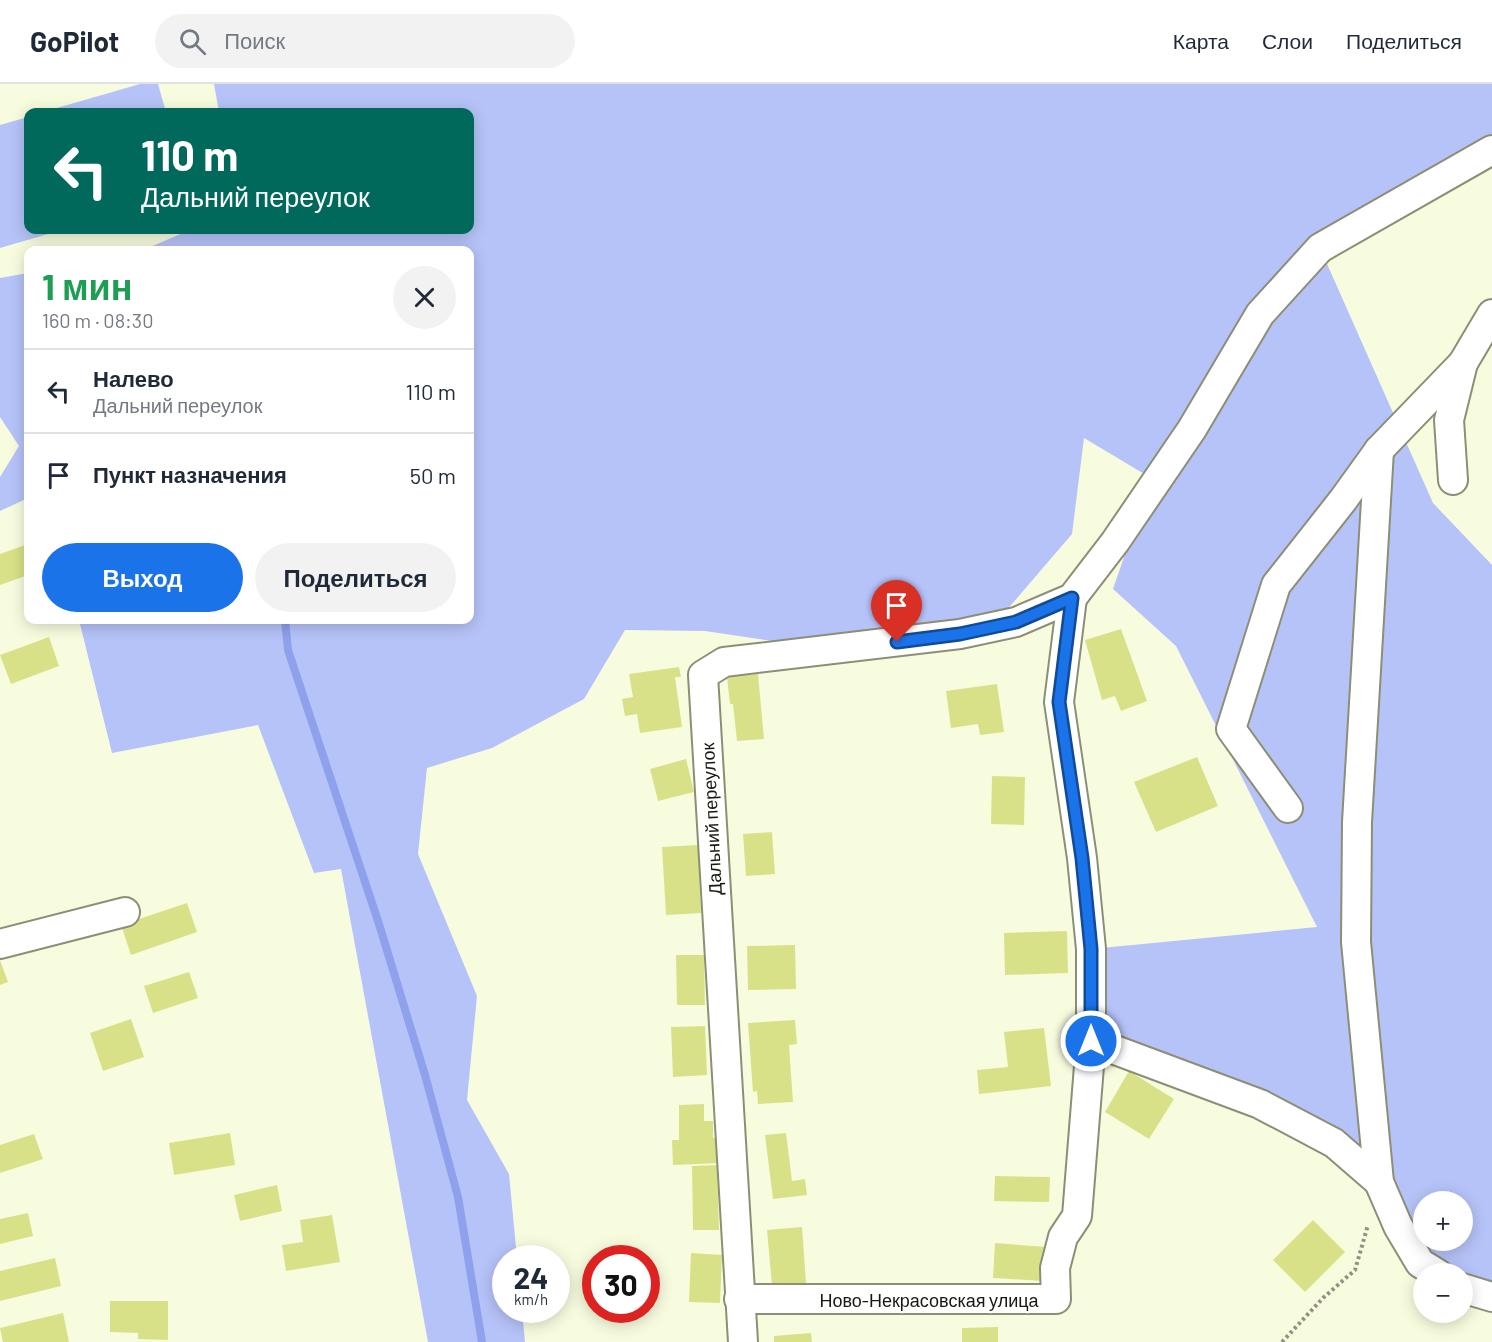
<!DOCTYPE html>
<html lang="ru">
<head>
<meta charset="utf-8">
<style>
	:root { --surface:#fff; --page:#f2f2f3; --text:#1f2937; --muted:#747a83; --line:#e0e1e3; --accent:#1a73e8 }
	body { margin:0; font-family:Barlow,sans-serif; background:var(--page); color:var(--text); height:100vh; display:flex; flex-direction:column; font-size:22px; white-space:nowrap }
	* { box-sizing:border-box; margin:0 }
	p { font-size:20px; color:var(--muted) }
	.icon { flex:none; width:33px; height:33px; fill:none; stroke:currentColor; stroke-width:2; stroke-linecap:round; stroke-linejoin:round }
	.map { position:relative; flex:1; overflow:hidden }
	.panel { position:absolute; left:24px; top:162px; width:450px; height:378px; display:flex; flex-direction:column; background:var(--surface); border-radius:12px; box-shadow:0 3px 15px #0003 }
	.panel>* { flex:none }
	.top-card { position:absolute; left:24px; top:24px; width:450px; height:126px; border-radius:12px; box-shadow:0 3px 15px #0003; background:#00695c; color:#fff; overflow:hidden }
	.controls { position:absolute; left:1413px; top:1107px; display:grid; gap:12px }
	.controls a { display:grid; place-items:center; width:60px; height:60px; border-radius:50%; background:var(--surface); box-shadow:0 3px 15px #0003; font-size:30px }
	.speed { position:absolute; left:492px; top:1161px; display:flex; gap:12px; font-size:30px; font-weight:700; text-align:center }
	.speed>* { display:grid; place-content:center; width:78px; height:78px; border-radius:50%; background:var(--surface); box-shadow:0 3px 15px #0003; line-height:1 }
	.speed small { font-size:15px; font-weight:400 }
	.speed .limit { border:9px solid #d22; background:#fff; color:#111 }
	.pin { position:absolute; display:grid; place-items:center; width:51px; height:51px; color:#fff; margin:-62px -26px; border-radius:50% 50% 50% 0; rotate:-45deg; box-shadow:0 0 6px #0007 }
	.pin .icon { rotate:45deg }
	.me { position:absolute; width:66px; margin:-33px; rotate:0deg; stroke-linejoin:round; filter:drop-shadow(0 0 4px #0008) }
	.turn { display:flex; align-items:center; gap:21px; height:126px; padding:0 18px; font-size:27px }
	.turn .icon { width:78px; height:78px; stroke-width:2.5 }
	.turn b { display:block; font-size:42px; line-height:51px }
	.round { display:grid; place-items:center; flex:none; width:63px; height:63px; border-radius:32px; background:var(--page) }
	.summary { display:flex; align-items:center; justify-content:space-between; height:102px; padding:0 18px }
	h1 { font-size:36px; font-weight:700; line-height:45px; color:#1e9e55 }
	.cta { display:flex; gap:12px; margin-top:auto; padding:12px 18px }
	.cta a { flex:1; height:69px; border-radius:36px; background:var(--accent); color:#fff; font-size:24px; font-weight:700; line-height:69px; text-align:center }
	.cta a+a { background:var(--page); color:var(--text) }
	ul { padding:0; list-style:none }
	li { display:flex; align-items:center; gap:18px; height:84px; padding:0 18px; border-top:2px solid var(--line) }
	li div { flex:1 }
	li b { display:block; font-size:22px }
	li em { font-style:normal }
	header { display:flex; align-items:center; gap:36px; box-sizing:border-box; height:84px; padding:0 30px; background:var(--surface); border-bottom:2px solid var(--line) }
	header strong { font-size:28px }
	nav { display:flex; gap:33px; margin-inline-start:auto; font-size:21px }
	.search { width:420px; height:54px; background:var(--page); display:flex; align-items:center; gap:15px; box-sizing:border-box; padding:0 21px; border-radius:33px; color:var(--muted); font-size:22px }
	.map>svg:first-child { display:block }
</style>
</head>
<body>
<header>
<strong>GoPilot</strong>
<div class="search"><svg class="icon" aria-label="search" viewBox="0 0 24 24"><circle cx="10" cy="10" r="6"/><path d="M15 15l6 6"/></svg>Поиск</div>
<nav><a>Карта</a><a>Слои</a><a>Поделиться</a></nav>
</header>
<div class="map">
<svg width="1492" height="1258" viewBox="0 0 1492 1258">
	<rect width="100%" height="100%" fill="#f8fcdf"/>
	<g fill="#b6c3f8" fill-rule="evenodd">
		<polygon points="140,0 158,0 166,28 43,28"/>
		<path d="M214 0H1492V66L1320 164 1433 419 1492 481V1213L1463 1204 1462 1190 1438 1189 1334 1059 1091 957V865L1317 843 1176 562 1113 505 1151 394 1084 354 1072 450 999 535 834 566 705 547 625 546 584 615 492 664 427 684 418 770 477 912 467 1016 509 1090 517 1174H506V1226H522L525 1258H428L341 785 314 789 258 641 112 669 79 536H470V166H143L190 146H470V28H219ZM1424 1118H1462V1156H1424Z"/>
		<polygon points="28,33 28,146 62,146 0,164 0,41"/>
		<polygon points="28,189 28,414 0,427 0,393 19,362 0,333 0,194"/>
	</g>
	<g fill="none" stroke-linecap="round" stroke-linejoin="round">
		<polyline stroke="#8fa0ed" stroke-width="8" points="285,536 288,566 379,840 425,991 458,1113 482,1258"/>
	</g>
	<g fill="#d9e188">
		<polygon points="28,460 28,491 0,501 0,470"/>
		<polygon points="1121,545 1147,617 1121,627 1115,612 1102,616 1085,556"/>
		<polygon points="49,553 59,582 11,600 0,571"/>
		<polygon points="679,583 681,593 675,593 682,643 640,649 637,630 625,632 622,615 633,613 629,590"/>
		<polygon points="758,590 764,655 737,657 733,620 730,620 727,593"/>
		<polygon points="997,600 1004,648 980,651 978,640 951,644 946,607"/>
		<polygon points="1197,673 1218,722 1156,748 1134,698"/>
		<polygon points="686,675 694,708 658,717 650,685"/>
		<polygon points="992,692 1025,693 1024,741 991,740"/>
		<polygon points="772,748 775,790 746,792 743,750"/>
		<polygon points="698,761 701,829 666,831 662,763"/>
		<polygon points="187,819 197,848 131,871 121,841"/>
		<polygon points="1067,847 1068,889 1005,891 1004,849"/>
		<polygon points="795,861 796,905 748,906 747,862"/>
		<polygon points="676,871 704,871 705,921 677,921"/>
		<polygon points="0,876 8,898 0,901"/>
		<polygon points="189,888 198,914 153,929 144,902"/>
		<polygon points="131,935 144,973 103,987 90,949"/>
		<polygon points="795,936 797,960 789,961 793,1018 758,1020 757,1007 753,1008 748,939"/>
		<polygon points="705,942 707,991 673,993 671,943"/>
		<polygon points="1044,944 1051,1002 979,1010 977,986 1008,983 1004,948"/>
		<polygon points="1129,987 1174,1015 1149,1055 1105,1028"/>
		<polygon points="704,1020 704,1037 713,1037 713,1054 720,1054 721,1079 673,1081 672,1056 679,1056 679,1021"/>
		<polygon points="230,1049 235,1081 174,1091 169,1059"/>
		<polygon points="786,1049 792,1097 805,1095 807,1111 773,1115 765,1051"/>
		<polygon points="34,1050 43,1075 0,1089 0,1061"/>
		<polygon points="717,1081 719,1146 693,1146 692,1082"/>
		<polygon points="995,1092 1050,1093 1049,1118 994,1117"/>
		<polygon points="277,1101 282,1127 240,1137 234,1111"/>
		<polygon points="28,1129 33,1152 0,1160 0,1135"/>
		<polygon points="332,1131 340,1178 286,1187 282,1161 303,1158 300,1136"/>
		<polygon points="1313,1136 1345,1168 1305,1208 1273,1176"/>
		<polygon points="802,1143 806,1199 772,1202 767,1146"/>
		<polygon points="995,1159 1046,1163 1044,1197 993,1194"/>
		<polygon points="691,1169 722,1171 720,1219 689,1218"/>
		<polygon points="55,1174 61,1202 0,1217 0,1187"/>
		<polygon points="110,1217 168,1217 168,1256 138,1255 138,1249 110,1248"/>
		<polygon points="63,1229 69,1258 3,1258 0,1244"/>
		<polygon points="998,1243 998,1258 962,1258 962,1244"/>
		<polygon points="811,1249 812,1258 774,1258 774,1252"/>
	</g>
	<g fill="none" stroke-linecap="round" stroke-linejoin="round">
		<defs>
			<g id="minor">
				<polyline points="1379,366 1357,738 1356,858 1379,1098 1398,1142 1420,1179 1438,1190"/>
				<polyline points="1453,396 1449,336 1463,279 1492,230"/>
				<polyline points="1288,724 1231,645 1276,501 1343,416 1379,366 1463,279"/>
				<polyline points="0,860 125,828"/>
				<polyline points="1091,957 1260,1020 1334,1059 1379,1098"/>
				<polyline points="1462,1204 1492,1213"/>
				<polyline points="739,1215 1056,1215 1055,1184 1063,1153 1077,1132 1091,957 1091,865 1082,774 1059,618 1072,514"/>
				<polyline points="743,1258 703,591 724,578 960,550 1016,538 1072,514 1115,458 1192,345 1260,230 1320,164 1492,66"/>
			</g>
		</defs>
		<use href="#minor" stroke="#8c8f75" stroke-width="32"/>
		<polyline stroke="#90927f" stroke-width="4" stroke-dasharray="3 3" stroke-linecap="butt" points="1282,1258 1323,1214 1355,1186 1368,1141"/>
		<use href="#minor" stroke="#fff" stroke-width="28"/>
	</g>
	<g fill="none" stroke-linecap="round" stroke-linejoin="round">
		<defs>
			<polyline id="route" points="897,558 960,550 1016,538 1072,514 1059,618 1082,774 1091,865 1091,957"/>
		</defs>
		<use href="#route" stroke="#114b97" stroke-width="15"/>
		<use href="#route" stroke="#1a73e8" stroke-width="10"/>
	</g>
	<g text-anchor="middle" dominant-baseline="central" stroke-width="4.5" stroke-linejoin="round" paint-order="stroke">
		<g font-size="18" fill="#181910" stroke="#fff">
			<text transform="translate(711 735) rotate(-93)">Дальний переулок</text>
			<text x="929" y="1216">Ново-Некрасовская улица</text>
		</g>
	</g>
</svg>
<div class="controls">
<a>+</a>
<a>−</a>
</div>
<div class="speed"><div>24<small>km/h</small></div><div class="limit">30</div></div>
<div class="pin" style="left:897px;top:558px;background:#d93025"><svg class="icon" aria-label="arrive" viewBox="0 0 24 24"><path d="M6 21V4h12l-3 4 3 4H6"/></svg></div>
<svg class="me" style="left:1091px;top:957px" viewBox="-20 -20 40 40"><circle r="17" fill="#1a73e8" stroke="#fff" stroke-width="3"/><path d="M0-11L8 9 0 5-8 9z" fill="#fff"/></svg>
<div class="top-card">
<div class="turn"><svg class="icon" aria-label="left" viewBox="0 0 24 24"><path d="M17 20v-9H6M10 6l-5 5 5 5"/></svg><div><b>110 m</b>Дальний переулок</div></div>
</div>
<section class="panel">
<div class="summary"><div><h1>1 мин</h1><p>160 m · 08:30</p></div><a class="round"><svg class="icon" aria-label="close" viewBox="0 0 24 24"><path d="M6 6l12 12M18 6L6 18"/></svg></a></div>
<ul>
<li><svg class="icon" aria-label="left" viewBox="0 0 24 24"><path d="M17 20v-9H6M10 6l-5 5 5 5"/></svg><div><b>Налево</b><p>Дальний переулок</p></div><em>110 m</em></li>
<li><svg class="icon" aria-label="arrive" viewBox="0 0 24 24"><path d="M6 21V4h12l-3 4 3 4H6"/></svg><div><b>Пункт назначения</b></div><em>50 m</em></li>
</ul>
<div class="cta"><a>Выход</a><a>Поделиться</a></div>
</section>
</div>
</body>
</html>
